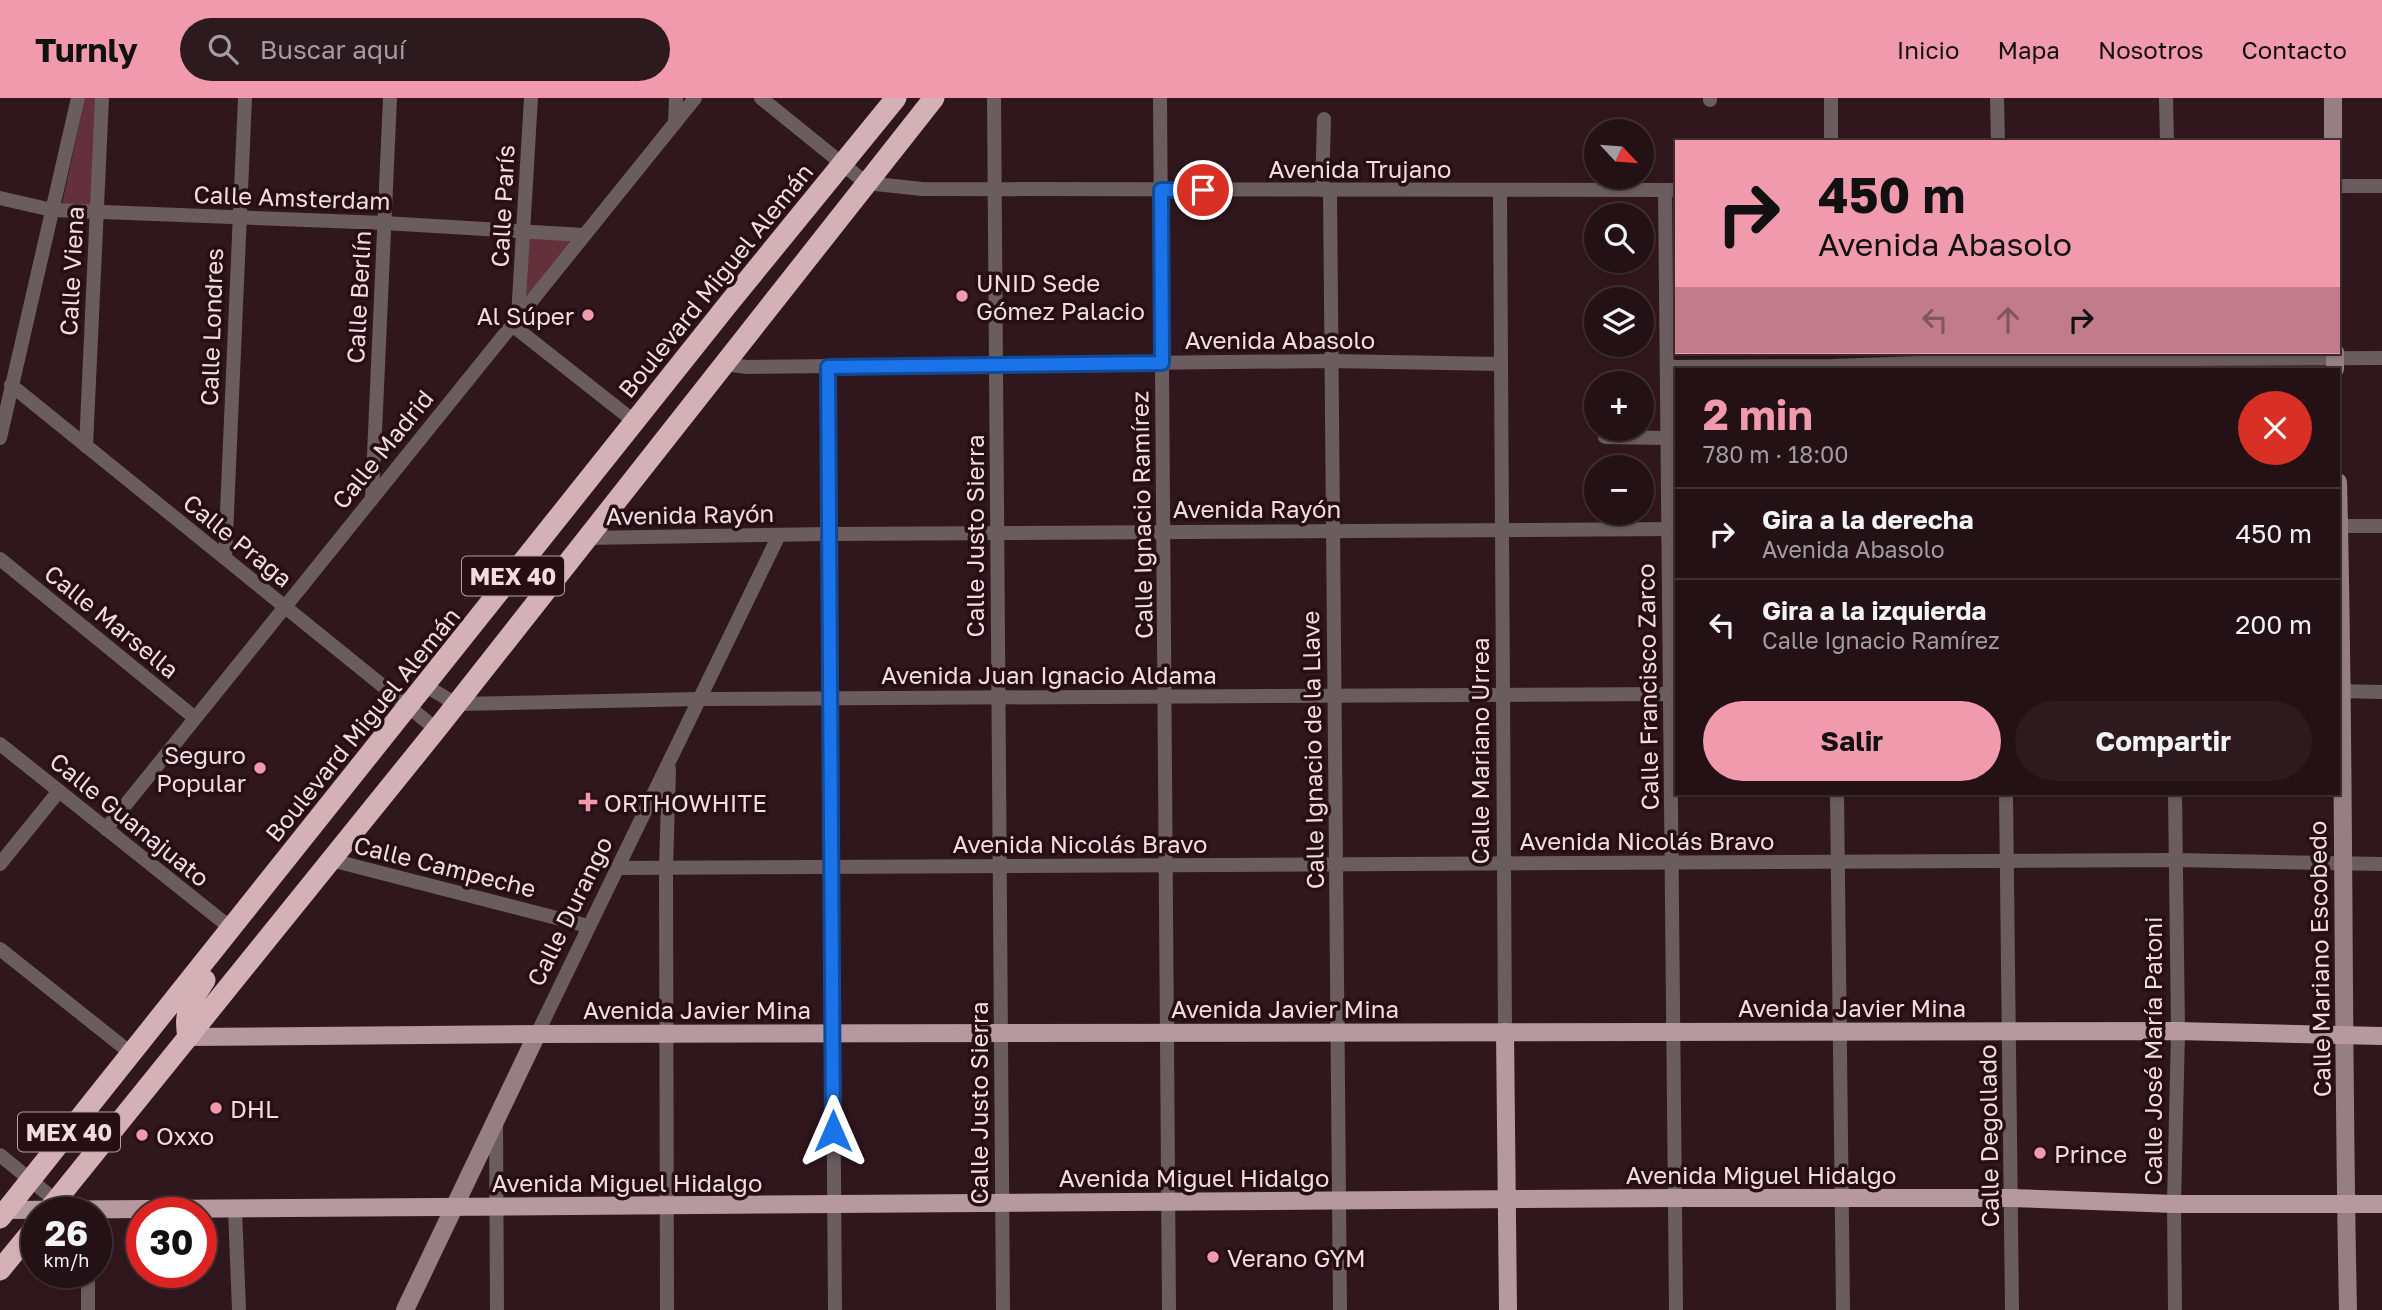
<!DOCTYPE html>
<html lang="es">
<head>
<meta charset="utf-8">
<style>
	:root { --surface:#241116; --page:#2c1a1f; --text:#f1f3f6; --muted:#a39da1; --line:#413135; --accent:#f29aad }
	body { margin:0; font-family:"Golos Text",sans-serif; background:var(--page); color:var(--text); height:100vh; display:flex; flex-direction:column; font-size:26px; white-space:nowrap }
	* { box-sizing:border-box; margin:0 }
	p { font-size:23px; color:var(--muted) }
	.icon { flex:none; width:38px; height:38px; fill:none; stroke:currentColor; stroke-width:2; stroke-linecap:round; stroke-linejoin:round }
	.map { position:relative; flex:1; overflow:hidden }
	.panel { position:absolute; left:1675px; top:270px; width:665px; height:427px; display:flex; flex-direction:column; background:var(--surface); border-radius:0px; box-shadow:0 2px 5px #0004,0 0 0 2px var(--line) }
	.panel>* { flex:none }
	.hud { position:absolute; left:1675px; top:42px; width:665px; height:214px; border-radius:0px; box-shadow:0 2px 5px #0004,0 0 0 2px var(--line); background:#f29aad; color:#111; overflow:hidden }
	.needle { width:46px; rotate:116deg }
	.buttons { position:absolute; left:1584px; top:21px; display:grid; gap:14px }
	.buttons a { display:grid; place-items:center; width:70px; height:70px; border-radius:50%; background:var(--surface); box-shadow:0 2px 5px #0004,0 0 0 2px var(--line); font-size:35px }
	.speed { position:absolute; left:21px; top:1099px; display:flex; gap:14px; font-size:35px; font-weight:700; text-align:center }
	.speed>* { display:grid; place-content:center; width:91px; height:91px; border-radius:50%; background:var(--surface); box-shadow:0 2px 5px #0004,0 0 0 2px var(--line); line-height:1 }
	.speed small { font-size:18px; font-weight:400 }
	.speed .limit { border:10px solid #d22; background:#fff; color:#111 }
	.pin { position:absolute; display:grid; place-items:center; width:60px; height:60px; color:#fff; margin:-30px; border:4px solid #fff; border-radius:50%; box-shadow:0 2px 7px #0007 }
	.me { position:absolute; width:77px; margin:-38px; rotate:0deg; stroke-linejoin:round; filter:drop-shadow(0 0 5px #0008) }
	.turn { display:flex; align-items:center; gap:24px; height:147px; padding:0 28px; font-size:32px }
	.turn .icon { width:91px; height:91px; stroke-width:2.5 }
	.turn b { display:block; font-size:49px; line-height:60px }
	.lanes { display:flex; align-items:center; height:66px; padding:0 28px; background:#0003; justify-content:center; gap:35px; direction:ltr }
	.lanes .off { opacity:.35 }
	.round { display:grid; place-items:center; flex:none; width:74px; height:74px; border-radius:37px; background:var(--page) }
	.overview { display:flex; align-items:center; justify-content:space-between; height:119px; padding:0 28px }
	h1 { font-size:42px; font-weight:700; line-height:52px; color:var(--accent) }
	.button { display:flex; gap:14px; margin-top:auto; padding:14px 28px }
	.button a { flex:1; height:80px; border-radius:42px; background:var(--accent); color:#111; font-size:28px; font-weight:700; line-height:80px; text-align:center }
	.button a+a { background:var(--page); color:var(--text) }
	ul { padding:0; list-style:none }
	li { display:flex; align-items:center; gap:21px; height:91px; padding:0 28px; border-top:2px solid var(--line) }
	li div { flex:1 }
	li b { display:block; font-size:26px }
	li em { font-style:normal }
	header { display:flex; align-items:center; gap:42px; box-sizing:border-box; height:98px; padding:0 35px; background:var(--accent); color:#111 }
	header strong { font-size:33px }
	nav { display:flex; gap:38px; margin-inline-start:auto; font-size:24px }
	.search { width:490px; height:63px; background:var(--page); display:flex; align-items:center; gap:18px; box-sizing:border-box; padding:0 24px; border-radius:38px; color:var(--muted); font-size:26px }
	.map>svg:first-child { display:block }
</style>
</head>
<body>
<header>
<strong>Turnly</strong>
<div class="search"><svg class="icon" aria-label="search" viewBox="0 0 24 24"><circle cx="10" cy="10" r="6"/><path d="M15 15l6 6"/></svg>Buscar aquí</div>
<nav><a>Inicio</a><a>Mapa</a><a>Nosotros</a><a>Contacto</a></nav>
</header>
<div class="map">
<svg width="2382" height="1212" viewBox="0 0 2382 1212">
	<rect width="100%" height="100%" fill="#30171d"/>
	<g fill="#63303c">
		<polygon points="85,0 100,0 93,104 89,107 62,106"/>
		<polygon points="524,131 582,137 520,213"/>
	</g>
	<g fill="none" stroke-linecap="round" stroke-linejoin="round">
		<g stroke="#6a5c5f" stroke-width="14">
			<polyline points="761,0 866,85 922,91 1676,92"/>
			<polyline points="994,0 1003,1212"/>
			<polyline points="1160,0 1169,1212"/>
			<polyline points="1710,0 1710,2"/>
			<polyline points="1831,0 1831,44"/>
			<polyline points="1997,0 1998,44"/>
			<polyline points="2166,0 2167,44"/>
			<polyline points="675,25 676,0"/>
			<polyline points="2338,88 2382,88"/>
			<polyline points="1322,92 1324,21"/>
			<polyline points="1665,92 1676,1212"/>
			<polyline points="1330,93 1340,1212"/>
			<polyline points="1500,93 1505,934"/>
			<polyline points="0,100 52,112 384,125 584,137"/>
			<polyline points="518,219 531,0"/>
			<polyline points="512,227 635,324"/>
			<polyline points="724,266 747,269 1331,263 1501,266"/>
			<polyline points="828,269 835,1212"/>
			<polyline points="1667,269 1833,268 2001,262 2382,260"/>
			<polyline points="11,287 436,631"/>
			<polyline points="1605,339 1668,340"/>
			<polyline points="0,340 78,0"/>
			<polyline points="86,348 102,0"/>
			<polyline points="372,401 390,0"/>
			<polyline points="2338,428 2382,428"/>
			<polyline points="586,440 829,436 1675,431"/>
			<polyline points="225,460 245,0"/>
			<polyline points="0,461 195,620"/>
			<polyline points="426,588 456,606 700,601 1676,596"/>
			<polyline points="2338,593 2382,594"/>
			<polyline points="0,646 232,831"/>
			<polyline points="1837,695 1843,1212"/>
			<polyline points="2006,695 2012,1212"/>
			<polyline points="2175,695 2178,933 2174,1106 2175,1212"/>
			<polyline points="106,731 695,0"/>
			<polyline points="331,762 588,828"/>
			<polyline points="0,766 59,693"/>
			<polyline points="617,770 2175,762 2382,766"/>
			<polyline points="0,851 132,956"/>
			<polyline points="537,936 779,437"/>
			<polyline points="496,1024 497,1212"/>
			<polyline points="0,1057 56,1103"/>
			<polyline points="235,1111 239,1212"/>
			<polyline points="88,1174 88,1212"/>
			<polyline points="667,1212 666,770 669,671"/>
		</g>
		<g stroke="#957f83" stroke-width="18">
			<polyline points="2333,0 2333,44"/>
			<polyline points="2335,254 2335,271"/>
			<path d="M2338 384C2345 660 2342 936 2348 1212"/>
			<polyline points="405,1212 537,936"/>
		</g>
		<g stroke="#b6999e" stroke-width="18">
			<polyline points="1505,934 1508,1212"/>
			<polyline points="188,939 537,936 2178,933 2382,938"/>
			<polyline points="6,1112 1676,1100 2011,1100 2174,1106 2382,1106"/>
		</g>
		<g stroke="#d4b1b7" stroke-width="21">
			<path d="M188 939C183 913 191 904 205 882"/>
			<polyline points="46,1115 440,627 934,0"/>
			<polyline points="0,1120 729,205 896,0"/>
			<polyline points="0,1172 37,1127"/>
		</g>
	</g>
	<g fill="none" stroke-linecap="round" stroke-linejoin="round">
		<defs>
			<polyline id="route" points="833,1033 828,269 1162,265 1161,92 1203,92"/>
		</defs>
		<use href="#route" stroke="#114b97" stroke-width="18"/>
		<use href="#route" stroke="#1a73e8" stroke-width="12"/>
	</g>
	<g fill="#f29aad" stroke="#260e14" stroke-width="2.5">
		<circle cx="962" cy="198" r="7"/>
		<circle cx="588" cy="217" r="7"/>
		<circle cx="260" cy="670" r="7"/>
		<path d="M584.5 693.5h7v7h7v7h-7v7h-7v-7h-7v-7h7z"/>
		<circle cx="216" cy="1010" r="7"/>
		<circle cx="142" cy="1037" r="7"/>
		<circle cx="2040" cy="1055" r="7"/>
		<circle cx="1213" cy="1159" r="7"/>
	</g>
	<g text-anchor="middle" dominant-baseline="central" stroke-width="7" stroke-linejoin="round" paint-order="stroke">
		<g fill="#260e14" stroke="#b39fa3" stroke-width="2">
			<rect x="462" y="458.5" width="102" height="39" rx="5"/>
			<rect x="18" y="1014.5" width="102" height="39" rx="5"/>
		</g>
		<g font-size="23" font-weight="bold" fill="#efdde0">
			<text x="513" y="478">MEX 40</text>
			<text x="69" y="1034">MEX 40</text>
		</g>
		<g font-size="24" fill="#efdde0" stroke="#260e14">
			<text x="1360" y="70">Avenida Trujano</text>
			<text transform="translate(292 99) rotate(2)">Calle Amsterdam</text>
			<text transform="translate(502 108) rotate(-87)">Calle París</text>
			<text transform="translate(71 173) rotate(-87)">Calle Viena</text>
			<text transform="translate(715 182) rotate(-51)">Boulevard Miguel Alemán</text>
			<text transform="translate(358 199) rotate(-87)">Calle Berlín</text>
			<text transform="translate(211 229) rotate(-88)">Calle Londres</text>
			<text x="1280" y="241">Avenida Abasolo</text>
			<text transform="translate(382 351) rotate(-51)">Calle Madrid</text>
			<text x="1257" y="410">Avenida Rayón</text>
			<text transform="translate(690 416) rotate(-1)">Avenida Rayón</text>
			<text transform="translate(1141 417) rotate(-91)">Calle Ignacio Ramírez</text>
			<text transform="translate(974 438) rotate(-90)">Calle Justo Sierra</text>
			<text transform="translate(238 442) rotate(39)">Calle Praga</text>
			<text transform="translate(112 523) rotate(39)">Calle Marsella</text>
			<text x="1049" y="576">Avenida Juan Ignacio Aldama</text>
			<text transform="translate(1647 589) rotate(-91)">Calle Francisco Zarco</text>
			<text transform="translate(362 626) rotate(-51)">Boulevard Miguel Alemán</text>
			<text transform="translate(1312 652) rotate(-91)">Calle Ignacio de la Llave</text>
			<text transform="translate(1479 653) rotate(-90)">Calle Mariano Urrea</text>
			<text transform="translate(130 721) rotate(39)">Calle Guanajuato</text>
			<text x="1647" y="742">Avenida Nicolás Bravo</text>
			<text x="1080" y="745">Avenida Nicolás Bravo</text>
			<text transform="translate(445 768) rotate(14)">Calle Campeche</text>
			<text transform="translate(569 813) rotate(-64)">Calle Durango</text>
			<text transform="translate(2319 861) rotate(-91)">Calle Mariano Escobedo</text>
			<text x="1852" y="909">Avenida Javier Mina</text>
			<text x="1285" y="910">Avenida Javier Mina</text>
			<text x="697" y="911">Avenida Javier Mina</text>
			<text transform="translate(2152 953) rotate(-90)">Calle José María Patoni</text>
			<text transform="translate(978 1005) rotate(-90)">Calle Justo Sierra</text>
			<text transform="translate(1988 1038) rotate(-91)">Calle Degollado</text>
			<text x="1761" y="1076">Avenida Miguel Hidalgo</text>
			<text x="1194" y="1079">Avenida Miguel Hidalgo</text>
			<text x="627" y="1084">Avenida Miguel Hidalgo</text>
		</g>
		<g font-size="24" fill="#efdde0" stroke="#260e14" text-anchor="start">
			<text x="976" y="184">UNID Sede<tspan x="976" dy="28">Gómez Palacio</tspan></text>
			<text x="574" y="217" text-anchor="end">Al Súper</text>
			<text x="246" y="656" text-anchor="end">Seguro<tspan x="246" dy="28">Popular</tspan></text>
			<text x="604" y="704">ORTHOWHITE</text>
			<text x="230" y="1010">DHL</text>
			<text x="156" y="1037">Oxxo</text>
			<text x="2054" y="1055">Prince</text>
			<text x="1227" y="1159">Verano GYM</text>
		</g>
	</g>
</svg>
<div class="buttons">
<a><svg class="needle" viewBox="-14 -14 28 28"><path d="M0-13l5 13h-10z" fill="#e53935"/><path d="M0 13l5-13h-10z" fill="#a39da1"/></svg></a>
<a><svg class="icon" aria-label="search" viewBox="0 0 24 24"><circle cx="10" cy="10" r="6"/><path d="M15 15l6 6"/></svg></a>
<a><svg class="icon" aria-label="layers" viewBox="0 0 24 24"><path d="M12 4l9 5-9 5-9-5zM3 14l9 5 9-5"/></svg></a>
<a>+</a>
<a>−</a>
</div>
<div class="speed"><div>26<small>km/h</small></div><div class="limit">30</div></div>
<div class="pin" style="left:1203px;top:92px;background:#d93025"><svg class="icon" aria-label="arrive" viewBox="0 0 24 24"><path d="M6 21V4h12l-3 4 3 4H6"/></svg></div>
<svg class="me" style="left:833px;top:1033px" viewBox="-20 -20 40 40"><path d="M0-17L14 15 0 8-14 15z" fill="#1a73e8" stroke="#fff" stroke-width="4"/></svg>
<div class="hud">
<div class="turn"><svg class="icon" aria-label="right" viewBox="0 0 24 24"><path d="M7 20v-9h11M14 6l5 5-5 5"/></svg><div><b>450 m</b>Avenida Abasolo</div></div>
<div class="lanes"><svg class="icon off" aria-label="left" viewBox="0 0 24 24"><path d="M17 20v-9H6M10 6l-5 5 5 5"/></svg><svg class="icon off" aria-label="ahead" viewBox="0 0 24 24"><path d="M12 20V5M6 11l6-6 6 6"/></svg><svg class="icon" aria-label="right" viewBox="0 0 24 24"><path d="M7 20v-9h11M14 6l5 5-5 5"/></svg></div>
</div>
<section class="panel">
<div class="overview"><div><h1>2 min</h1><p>780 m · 18:00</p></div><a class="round" style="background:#d93025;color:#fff"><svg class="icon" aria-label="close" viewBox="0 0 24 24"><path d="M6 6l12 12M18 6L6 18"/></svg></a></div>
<ul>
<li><svg class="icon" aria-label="right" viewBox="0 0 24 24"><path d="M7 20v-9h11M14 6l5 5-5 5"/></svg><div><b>Gira a la derecha</b><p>Avenida Abasolo</p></div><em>450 m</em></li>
<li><svg class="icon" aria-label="left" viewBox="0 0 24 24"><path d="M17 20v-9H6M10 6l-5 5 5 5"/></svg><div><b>Gira a la izquierda</b><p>Calle Ignacio Ramírez</p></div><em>200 m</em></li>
</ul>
<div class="button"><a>Salir</a><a>Compartir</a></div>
</section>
</div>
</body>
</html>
